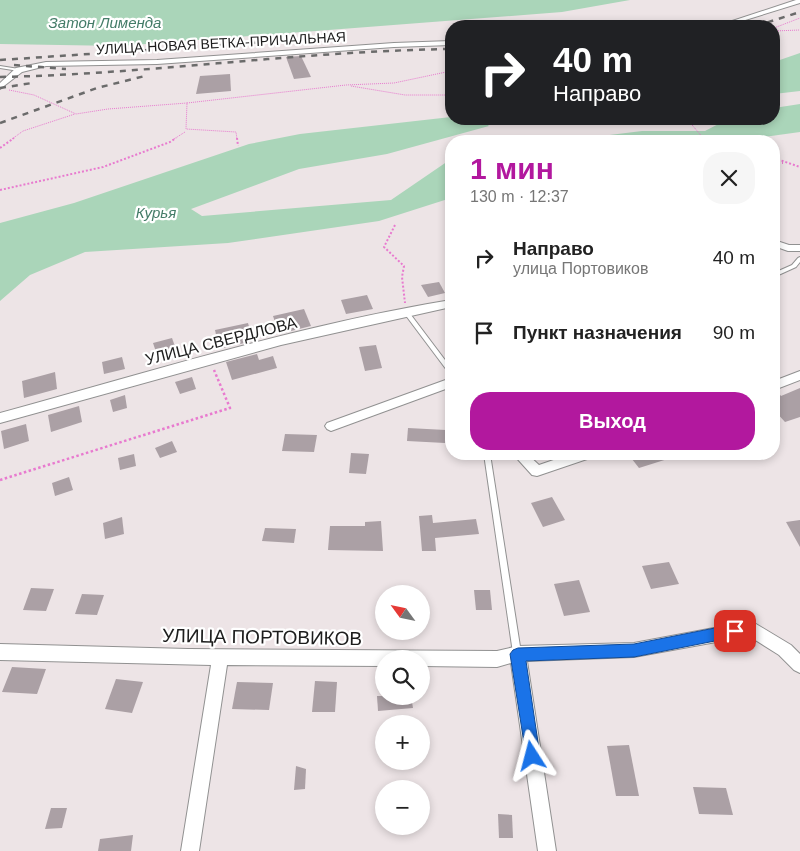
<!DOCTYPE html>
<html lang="ru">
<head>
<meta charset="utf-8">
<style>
	:root { --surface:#fff; --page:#f6f6f6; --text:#222; --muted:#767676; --accent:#b2189e }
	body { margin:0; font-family:Arial,sans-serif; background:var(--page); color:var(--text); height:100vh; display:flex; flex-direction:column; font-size:19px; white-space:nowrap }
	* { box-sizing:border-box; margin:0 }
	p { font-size:16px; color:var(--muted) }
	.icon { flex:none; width:28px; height:28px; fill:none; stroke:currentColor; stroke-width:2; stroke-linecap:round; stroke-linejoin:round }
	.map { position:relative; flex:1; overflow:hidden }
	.sheet { position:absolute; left:445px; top:135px; width:335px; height:325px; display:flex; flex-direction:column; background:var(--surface); border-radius:20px; box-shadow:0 2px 8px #0003 }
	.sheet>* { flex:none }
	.top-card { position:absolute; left:445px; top:20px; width:335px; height:105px; border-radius:20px; box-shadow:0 2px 8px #0003; background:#202124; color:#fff; overflow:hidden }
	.needle { width:32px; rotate:303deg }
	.buttons { position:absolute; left:375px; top:585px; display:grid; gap:10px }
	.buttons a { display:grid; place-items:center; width:55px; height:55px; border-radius:50%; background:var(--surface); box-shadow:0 2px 8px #0003; font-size:25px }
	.pin { position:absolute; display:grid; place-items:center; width:42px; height:42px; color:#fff; margin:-21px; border-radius:10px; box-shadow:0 2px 8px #0006 }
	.me { position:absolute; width:55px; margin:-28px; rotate:351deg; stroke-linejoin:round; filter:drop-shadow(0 0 4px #0008) }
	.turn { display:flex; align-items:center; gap:18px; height:105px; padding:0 25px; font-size:22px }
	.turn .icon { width:65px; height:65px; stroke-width:2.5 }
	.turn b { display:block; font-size:35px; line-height:42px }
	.round { display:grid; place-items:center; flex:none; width:52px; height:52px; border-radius:20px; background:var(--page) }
	.head { display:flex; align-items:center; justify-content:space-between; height:85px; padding:0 25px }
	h1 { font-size:30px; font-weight:700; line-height:38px; color:var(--accent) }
	.action { display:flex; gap:10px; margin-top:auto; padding:10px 25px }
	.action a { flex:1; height:58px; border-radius:20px; background:var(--accent); color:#fff; font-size:20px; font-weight:700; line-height:58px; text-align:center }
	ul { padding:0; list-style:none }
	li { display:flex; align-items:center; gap:15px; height:75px; padding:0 25px }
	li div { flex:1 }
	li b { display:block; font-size:19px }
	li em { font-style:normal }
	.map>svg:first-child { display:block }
</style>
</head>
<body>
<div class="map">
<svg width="800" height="851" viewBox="0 0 800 851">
	<rect width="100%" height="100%" fill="#ede4e6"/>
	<g fill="#aad5b9">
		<polygon points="0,0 630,0 562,12 120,46 0,44"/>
		<polygon points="800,53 800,91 774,94 774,62"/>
		<polygon points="800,104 800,132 741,140 714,137 702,141 561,141 642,131 705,131 728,119 774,119 774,108"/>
		<polygon points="451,117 481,119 489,126 387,154 299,169 191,209 202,216 391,200 451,159 451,198 379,221 228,243 85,252 30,275 0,301 0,223 74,203 249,144 300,134"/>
	</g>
	<g fill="#aba0a5">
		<polygon points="301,56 311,77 294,79 286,57"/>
		<polygon points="230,74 231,91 196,94 200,76"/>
		<polygon points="439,282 445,293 428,297 421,285"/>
		<polygon points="367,295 373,309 346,314 341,300"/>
		<polygon points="304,309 311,326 279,334 273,316"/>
		<polygon points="248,323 253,341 219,349 215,330"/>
		<polygon points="172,338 178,355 159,361 153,343"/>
		<polygon points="376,345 382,368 365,371 359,347"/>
		<polygon points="257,354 259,360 273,356 277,368 232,380 226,362"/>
		<polygon points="122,357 125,369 104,374 102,362"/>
		<polygon points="55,372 57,389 24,398 22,381"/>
		<polygon points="192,377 196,389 180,394 175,382"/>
		<polygon points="800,388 800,417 785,422 774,410 774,392 777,391 781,396"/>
		<polygon points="125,395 127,408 113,412 110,400"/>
		<polygon points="79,406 82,422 51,432 48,415"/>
		<polygon points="26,424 29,441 4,449 1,431"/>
		<polygon points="408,428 446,430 445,443 407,441"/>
		<polygon points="285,434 317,435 314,452 282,451"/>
		<polygon points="172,441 177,452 160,458 155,448"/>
		<polygon points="351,453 369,454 366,474 349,473"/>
		<polygon points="134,454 136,466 120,470 118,458"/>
		<polygon points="628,454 677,454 677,456 639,468"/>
		<polygon points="69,477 73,490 55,496 52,483"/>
		<polygon points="552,497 565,520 543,527 531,503"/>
		<polygon points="432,515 433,523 476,519 479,534 435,538 436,551 422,551 419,516"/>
		<polygon points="122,517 124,534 105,539 103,523"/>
		<polygon points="800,520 800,547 786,522"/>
		<polygon points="381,521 383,551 328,550 330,526 365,526 365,522"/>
		<polygon points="265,528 296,529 294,543 262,541"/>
		<polygon points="669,562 679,584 651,589 642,566"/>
		<polygon points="579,580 590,612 564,616 554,584"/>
		<polygon points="31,588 54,589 46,611 23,610"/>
		<polygon points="474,590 490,590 492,610 476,610"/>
		<polygon points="82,594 104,595 97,615 75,614"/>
		<polygon points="12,667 46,669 37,694 2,692"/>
		<polygon points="116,679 143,682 132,713 105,709"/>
		<polygon points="315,681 337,682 335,712 312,712"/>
		<polygon points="237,682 273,683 269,710 232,709"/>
		<polygon points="377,696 411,696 413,708 378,711"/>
		<polygon points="629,745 639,796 616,796 607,746"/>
		<polygon points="296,766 306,769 305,789 294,790"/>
		<polygon points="693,787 726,788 733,815 699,814"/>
		<polygon points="51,808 67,808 62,828 45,829"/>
		<polygon points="498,814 512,815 513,838 499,838"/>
		<polygon points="133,835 131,851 98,851 100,839"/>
	</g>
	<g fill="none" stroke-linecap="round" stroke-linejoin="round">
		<defs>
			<g id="service">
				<polygon points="0,66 19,69 21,70 19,71 0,68"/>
				<polygon points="800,257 800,262 796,267 774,277 774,273 792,265 798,258"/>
				<polygon points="406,310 408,311 451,368 451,374 449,373 404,313 403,312"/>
				<polygon points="484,454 490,454 521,653 520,656 517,657 514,656 513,653"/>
			</g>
			<g id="minor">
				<polygon points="796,0 800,0 800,3 726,26 717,26"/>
				<polygon points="451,41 451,45 394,47 157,64 46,66 22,72 0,89 0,83 16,68 46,62 157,60 394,43"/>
				<polygon points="774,240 789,245 800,245 800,251 788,251 774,246"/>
				<path d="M451 300V307L281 345 0 423V413C149 372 299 325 451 300Z"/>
				<polygon points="800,371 800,380 774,390 774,381"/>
				<polygon points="451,378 451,387 331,431 327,429 325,426 327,423"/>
				<polygon points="513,454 527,454 539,465 571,454 591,454 590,458 537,476 532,475"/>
				<polygon points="751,621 791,645 800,654 800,673 794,670 779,655 749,636 634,657 527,661 556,851 538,851 511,663 497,667 421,666 421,659 384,659 384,666 227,665 199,851 181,851 211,665 0,660 0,644 188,649 497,651 518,646 634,643"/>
			</g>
		</defs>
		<use href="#service" stroke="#919191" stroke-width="2"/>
		<use href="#minor" stroke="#919191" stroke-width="2"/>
		<g stroke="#e87acf" stroke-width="1" stroke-dasharray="1 1" stroke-linecap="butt">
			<polyline points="774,28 800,18"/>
			<polyline points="774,31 800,30"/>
			<polyline points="351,86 405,95 451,95"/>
			<polyline points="9,90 34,95 76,114 108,109 187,103 186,129 236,132 237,139"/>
			<polyline points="187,103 346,85 394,83 451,71"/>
			<polyline points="687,119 704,139"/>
			<polyline points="12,139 23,131 75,114"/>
			<polyline points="174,139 185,132"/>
		</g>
		<g stroke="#e87acf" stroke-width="2" stroke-dasharray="2 2" stroke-linecap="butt">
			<polyline points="237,138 238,146"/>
			<polyline points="703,138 706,141"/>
			<polyline points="0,148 14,138"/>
			<polyline points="774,158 800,167"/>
			<polyline points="774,163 783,163"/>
			<polyline points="0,190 103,167 170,142 176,138"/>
			<polyline points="395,225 384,247 404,266 402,277 405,303"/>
		</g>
		<polyline stroke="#e87acf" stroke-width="2.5" stroke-dasharray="2.5 2.5" stroke-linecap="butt" points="0,480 230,408 214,370"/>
		<use href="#service" fill="#fff" fill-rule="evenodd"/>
		<use href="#minor" fill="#fff" fill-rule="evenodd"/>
		<g stroke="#6b6b6b" stroke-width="2.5" stroke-dasharray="6 6" stroke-linecap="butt">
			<polyline points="756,26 800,12"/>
			<polyline points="0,60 296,40"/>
			<polyline points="14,65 66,69"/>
			<path d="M0 77C151 74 300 51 451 49"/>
			<polyline points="0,88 32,83"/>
			<polyline points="0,123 97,88 145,76"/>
		</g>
	</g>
	<polygon fill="#1a73e8" stroke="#114b97" points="735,624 740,626 742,631 740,636 735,637 634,657 526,661 540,756 538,762 532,764 527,762 510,654 513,650 518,648 634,644"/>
	<g text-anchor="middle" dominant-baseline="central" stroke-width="4.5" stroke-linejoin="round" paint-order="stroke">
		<g font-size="14" fill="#1d1d1d" stroke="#fff">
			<text transform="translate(221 43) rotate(-3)">УЛИЦА НОВАЯ ВЕТКА-ПРИЧАЛЬНАЯ</text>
		</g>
		<g font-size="15" font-style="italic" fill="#447c68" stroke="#fff">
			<text x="105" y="22">Затон Лименда</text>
			<text x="156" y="212">Курья</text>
		</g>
		<g font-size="16" fill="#1d1d1d" stroke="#fff">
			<text transform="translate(221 341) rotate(-14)">УЛИЦА СВЕРДЛОВА</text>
		</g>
		<g font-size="19" fill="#1d1d1d" stroke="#fff">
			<text transform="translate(262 637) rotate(1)">УЛИЦА ПОРТОВИКОВ</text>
		</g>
	</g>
</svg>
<div class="buttons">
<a><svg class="needle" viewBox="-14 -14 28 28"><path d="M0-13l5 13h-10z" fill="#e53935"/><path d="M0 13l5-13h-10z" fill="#767676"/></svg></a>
<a><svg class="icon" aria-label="search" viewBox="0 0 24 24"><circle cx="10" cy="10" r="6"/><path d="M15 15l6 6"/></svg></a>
<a>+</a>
<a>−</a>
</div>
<div class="pin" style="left:735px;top:631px;background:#d93025"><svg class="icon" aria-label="arrive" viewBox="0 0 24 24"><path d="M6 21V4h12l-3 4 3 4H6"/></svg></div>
<svg class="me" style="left:532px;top:756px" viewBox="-20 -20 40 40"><path d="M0-17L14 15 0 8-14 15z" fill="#1a73e8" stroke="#fff" stroke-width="4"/></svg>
<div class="top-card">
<div class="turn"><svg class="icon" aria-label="right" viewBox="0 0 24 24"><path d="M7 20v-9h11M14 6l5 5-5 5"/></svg><div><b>40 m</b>Направо</div></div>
</div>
<section class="sheet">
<div class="head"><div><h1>1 мин</h1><p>130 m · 12:37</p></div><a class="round"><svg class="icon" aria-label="close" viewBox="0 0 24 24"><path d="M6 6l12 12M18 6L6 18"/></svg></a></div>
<ul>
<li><svg class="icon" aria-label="right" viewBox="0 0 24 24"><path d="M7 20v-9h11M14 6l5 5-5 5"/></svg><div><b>Направо</b><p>улица Портовиков</p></div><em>40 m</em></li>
<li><svg class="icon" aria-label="arrive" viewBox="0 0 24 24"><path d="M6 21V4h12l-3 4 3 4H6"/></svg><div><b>Пункт назначения</b></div><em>90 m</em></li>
</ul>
<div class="action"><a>Выход</a></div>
</section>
</div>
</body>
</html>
